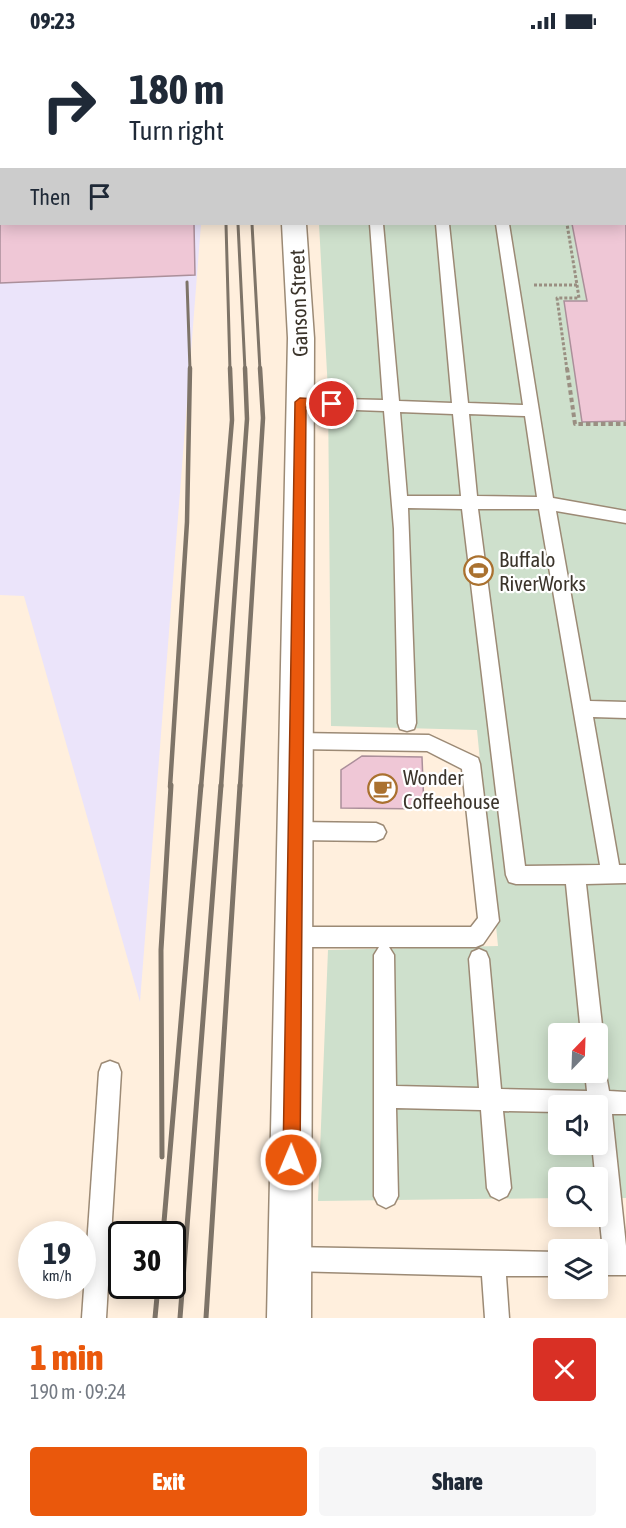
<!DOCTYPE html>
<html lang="en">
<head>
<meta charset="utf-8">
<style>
	:root { --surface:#fff; --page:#f6f6f7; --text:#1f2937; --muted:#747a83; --accent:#ea580c }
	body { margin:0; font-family:"Asap Condensed",sans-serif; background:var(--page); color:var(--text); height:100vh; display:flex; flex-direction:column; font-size:22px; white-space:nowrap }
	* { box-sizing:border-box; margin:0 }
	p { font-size:20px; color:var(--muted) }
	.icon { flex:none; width:33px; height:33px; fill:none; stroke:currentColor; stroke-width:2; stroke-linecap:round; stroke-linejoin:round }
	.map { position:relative; height:1276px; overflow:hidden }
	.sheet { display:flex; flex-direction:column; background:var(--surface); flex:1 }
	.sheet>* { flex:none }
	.top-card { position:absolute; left:0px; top:0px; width:627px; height:183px; box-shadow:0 3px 15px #0003; background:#fff; color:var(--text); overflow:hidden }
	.needle { width:39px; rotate:23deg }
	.controls { position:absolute; left:548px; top:981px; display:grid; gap:12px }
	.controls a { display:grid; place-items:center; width:60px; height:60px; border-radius:6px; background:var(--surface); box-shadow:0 3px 15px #0003; font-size:30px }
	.speed { position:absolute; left:18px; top:1179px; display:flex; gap:12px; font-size:30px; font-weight:700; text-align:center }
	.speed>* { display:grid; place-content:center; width:78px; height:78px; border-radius:50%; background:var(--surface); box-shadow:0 3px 15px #0003; line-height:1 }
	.speed small { font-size:15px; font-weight:400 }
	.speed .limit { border:3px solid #111; border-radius:9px; background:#fff; color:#111 }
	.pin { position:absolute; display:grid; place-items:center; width:51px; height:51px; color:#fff; margin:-26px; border:3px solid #fff; border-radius:50%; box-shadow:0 2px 6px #0007 }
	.me { position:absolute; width:66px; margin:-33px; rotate:1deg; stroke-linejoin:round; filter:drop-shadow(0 0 4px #0008) }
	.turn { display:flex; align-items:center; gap:21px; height:126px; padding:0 30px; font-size:27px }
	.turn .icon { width:78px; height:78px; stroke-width:2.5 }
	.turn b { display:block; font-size:42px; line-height:51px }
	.then { display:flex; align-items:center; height:57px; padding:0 30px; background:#0003; gap:12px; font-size:22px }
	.round { display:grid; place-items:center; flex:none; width:63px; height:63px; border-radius:6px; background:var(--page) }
	.headline { display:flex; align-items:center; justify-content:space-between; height:102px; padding:0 30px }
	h1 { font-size:36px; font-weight:800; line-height:45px; color:var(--accent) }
	.action { display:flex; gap:12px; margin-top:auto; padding:12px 30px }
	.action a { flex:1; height:69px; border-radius:6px; background:var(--accent); color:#fff; font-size:24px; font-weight:800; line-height:69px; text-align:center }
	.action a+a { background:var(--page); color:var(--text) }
	.status { display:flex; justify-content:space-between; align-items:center; height:42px; padding:0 30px; background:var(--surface); direction:ltr }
	.status svg { height:16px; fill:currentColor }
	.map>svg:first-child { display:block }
</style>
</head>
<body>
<div class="status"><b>09:23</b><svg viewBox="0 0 49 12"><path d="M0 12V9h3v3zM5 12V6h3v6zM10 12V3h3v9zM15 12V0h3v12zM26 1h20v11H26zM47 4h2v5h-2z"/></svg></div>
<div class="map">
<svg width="626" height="1276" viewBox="0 0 626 1276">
	<rect width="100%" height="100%" fill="#ffefdd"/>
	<polygon fill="#ebe4fa" points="0,0 215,0 2,2 2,182 201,182 140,960 24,554 0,553"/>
	<path fill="#cee0cc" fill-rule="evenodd" d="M626 128V1156H597V1136H558V1156L318 1159 328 908 498 904 477 688 331 684 328 349 319 182H626ZM558 992H597V1030H558ZM558 1064H597V1102H558Z"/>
	<g fill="#efc7d6" stroke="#ab8f9a" stroke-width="1.5">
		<polygon points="0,182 194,182 195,233 0,241"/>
		<polygon points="572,182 626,182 626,379 582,380 564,259 587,259"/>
		<polygon points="362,714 422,715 424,767 341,766 341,728"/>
	</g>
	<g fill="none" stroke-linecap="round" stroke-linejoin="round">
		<defs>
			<g id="service">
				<polygon points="26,0 38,0 24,2"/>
				<polygon points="0,25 2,25 0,33"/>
				<path d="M370 182H383L399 359 452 361 436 182H449L468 361 523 363 496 182H509L553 456 626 469V481L556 469 590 659 626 660V676L593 675 619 823H626V841L586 842 603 992 597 1001V992H581L566 842H516L509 840 506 833 462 467 408 466 416 681 414 687 407 689 400 687 398 681 394 487 384 369 300 366 295 365 292 361 295 357 300 356 383 358ZM400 370 453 372 461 454H407ZM469 372 525 374 537 455 477 454ZM478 467H539L600 823 525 824Z"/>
				<polygon points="296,691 429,693 478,716 480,722 499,879 483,902 476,905 389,905 394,913 396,1044 479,1046 469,917 472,910 479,907 486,910 489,917 501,1047 587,1049 585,1030 597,1030 597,1019 604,1022 609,1049 626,1050 626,1072 612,1072 626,1204 626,1233 597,1233 597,1209 603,1209 592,1102 597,1102 597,1064 558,1064 558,1070 503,1069 511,1146 507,1154 499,1158 491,1154 487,1146 481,1068 396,1066 398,1154 394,1162 386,1166 378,1162 374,1154 374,913 379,905 294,905 287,902 284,895 287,888 294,885 471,885 478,876 462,727 427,709 296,707 289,705 287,699 289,693"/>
				<polygon points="295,780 376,781 383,784 386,790 383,796 376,799 295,798 288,795 285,789 288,783"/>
				<polygon points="110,1019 118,1022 121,1030 106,1276 82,1276 99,1030 102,1022"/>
				<polygon points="290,1205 558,1210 558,1234 506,1234 509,1276 485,1276 482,1234 290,1229 282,1225 278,1217 282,1209"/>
			</g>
			<g id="minor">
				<polygon points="259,0 281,0 282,2 260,2"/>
				<polygon points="282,182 306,182 314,296 311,1276 267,1276 288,296"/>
			</g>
		</defs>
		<use href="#service" stroke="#9c8a75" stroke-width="3"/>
		<use href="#minor" stroke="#9c8a75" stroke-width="3"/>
		<g stroke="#9a8f82" stroke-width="3" stroke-dasharray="3 2" stroke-linecap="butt">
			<polyline points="534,243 577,243 567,182"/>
			<polyline points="567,328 557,256 579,256 577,243"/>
		</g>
		<polyline stroke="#9a8f82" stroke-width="4" stroke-dasharray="4.5 3" stroke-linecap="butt" points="567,326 575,382 626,382"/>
		<use href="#service" fill="#fff" fill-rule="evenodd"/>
		<use href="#minor" fill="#fff" fill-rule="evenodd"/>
		<g stroke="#7e7468" stroke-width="3">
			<polyline points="226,182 230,328"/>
			<polyline points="238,182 245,328"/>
			<polyline points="252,182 260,328"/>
			<polyline points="187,240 190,328"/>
		</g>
		<g stroke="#7e7468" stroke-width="4.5">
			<polyline points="170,745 187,480 190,326"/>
			<polyline points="201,745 232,378 230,326"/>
			<polyline points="221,745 247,377 245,326"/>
			<polyline points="240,745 263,376 260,326"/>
		</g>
		<g stroke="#7e7468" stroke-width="5">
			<polyline points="162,1115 161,908 171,743"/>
			<polyline points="163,1192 201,743"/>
			<polyline points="155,1276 158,1244"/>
			<polyline points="180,1276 221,743"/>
			<polyline points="206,1276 240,743"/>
		</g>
	</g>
	<polygon fill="#ea580c" stroke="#983908" stroke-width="1.5" points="300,356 332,358 338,362 332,366 306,365 300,1118 297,1124 291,1127 285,1124 283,1118 295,360"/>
	<defs>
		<symbol id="stadium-ring" viewBox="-11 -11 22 22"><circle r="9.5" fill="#fff" stroke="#aa712f" stroke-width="1.5"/><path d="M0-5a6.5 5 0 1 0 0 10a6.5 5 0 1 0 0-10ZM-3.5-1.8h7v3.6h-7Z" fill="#aa712f"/></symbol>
		<symbol id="cafe-ring" viewBox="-11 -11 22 22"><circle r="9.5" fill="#fff" stroke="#aa712f" stroke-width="1.5"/><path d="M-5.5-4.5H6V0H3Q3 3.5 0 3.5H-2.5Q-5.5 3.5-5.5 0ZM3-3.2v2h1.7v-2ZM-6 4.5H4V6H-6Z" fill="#aa712f"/></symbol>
	</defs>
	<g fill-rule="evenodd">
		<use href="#stadium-ring" x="462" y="512" width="33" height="33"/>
		<use href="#cafe-ring" x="366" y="730" width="33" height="33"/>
	</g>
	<g text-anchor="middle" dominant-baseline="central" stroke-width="4.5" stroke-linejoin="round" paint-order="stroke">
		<g font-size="21" fill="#3b342b" stroke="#fff">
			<text transform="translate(298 261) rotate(-92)">Ganson Street</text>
		</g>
		<g font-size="21" fill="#3b342b" stroke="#fff" text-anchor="start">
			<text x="499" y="517">Buffalo<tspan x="499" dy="24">RiverWorks</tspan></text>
			<text x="403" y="735">Wonder<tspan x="403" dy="24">Coffeehouse</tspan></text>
		</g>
	</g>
</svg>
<div class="controls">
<a><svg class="needle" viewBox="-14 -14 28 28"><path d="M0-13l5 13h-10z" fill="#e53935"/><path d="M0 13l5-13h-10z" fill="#747a83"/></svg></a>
<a><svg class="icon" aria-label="sound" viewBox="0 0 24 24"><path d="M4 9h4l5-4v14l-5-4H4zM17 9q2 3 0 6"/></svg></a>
<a><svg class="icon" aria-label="search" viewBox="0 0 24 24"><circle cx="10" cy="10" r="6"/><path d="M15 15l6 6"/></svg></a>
<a><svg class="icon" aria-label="layers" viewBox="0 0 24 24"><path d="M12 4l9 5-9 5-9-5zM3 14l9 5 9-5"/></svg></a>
</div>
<div class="speed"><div>19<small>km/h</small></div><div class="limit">30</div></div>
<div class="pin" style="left:332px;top:362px;background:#d93025"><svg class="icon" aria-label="arrive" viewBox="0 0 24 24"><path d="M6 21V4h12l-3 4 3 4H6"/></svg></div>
<svg class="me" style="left:291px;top:1118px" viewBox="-20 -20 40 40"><circle r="17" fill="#ea580c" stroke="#fff" stroke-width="3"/><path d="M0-11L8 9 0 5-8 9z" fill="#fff"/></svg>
<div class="top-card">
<div class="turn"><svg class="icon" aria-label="right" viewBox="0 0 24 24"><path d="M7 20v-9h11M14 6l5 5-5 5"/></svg><div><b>180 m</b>Turn right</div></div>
<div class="then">Then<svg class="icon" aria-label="arrive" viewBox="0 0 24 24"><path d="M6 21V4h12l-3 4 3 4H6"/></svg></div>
</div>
</div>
<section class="sheet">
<div class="headline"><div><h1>1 min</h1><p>190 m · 09:24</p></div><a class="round" style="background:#d93025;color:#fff"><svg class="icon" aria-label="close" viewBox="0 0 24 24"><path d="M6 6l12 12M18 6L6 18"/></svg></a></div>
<div class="action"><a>Exit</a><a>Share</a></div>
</section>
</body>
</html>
